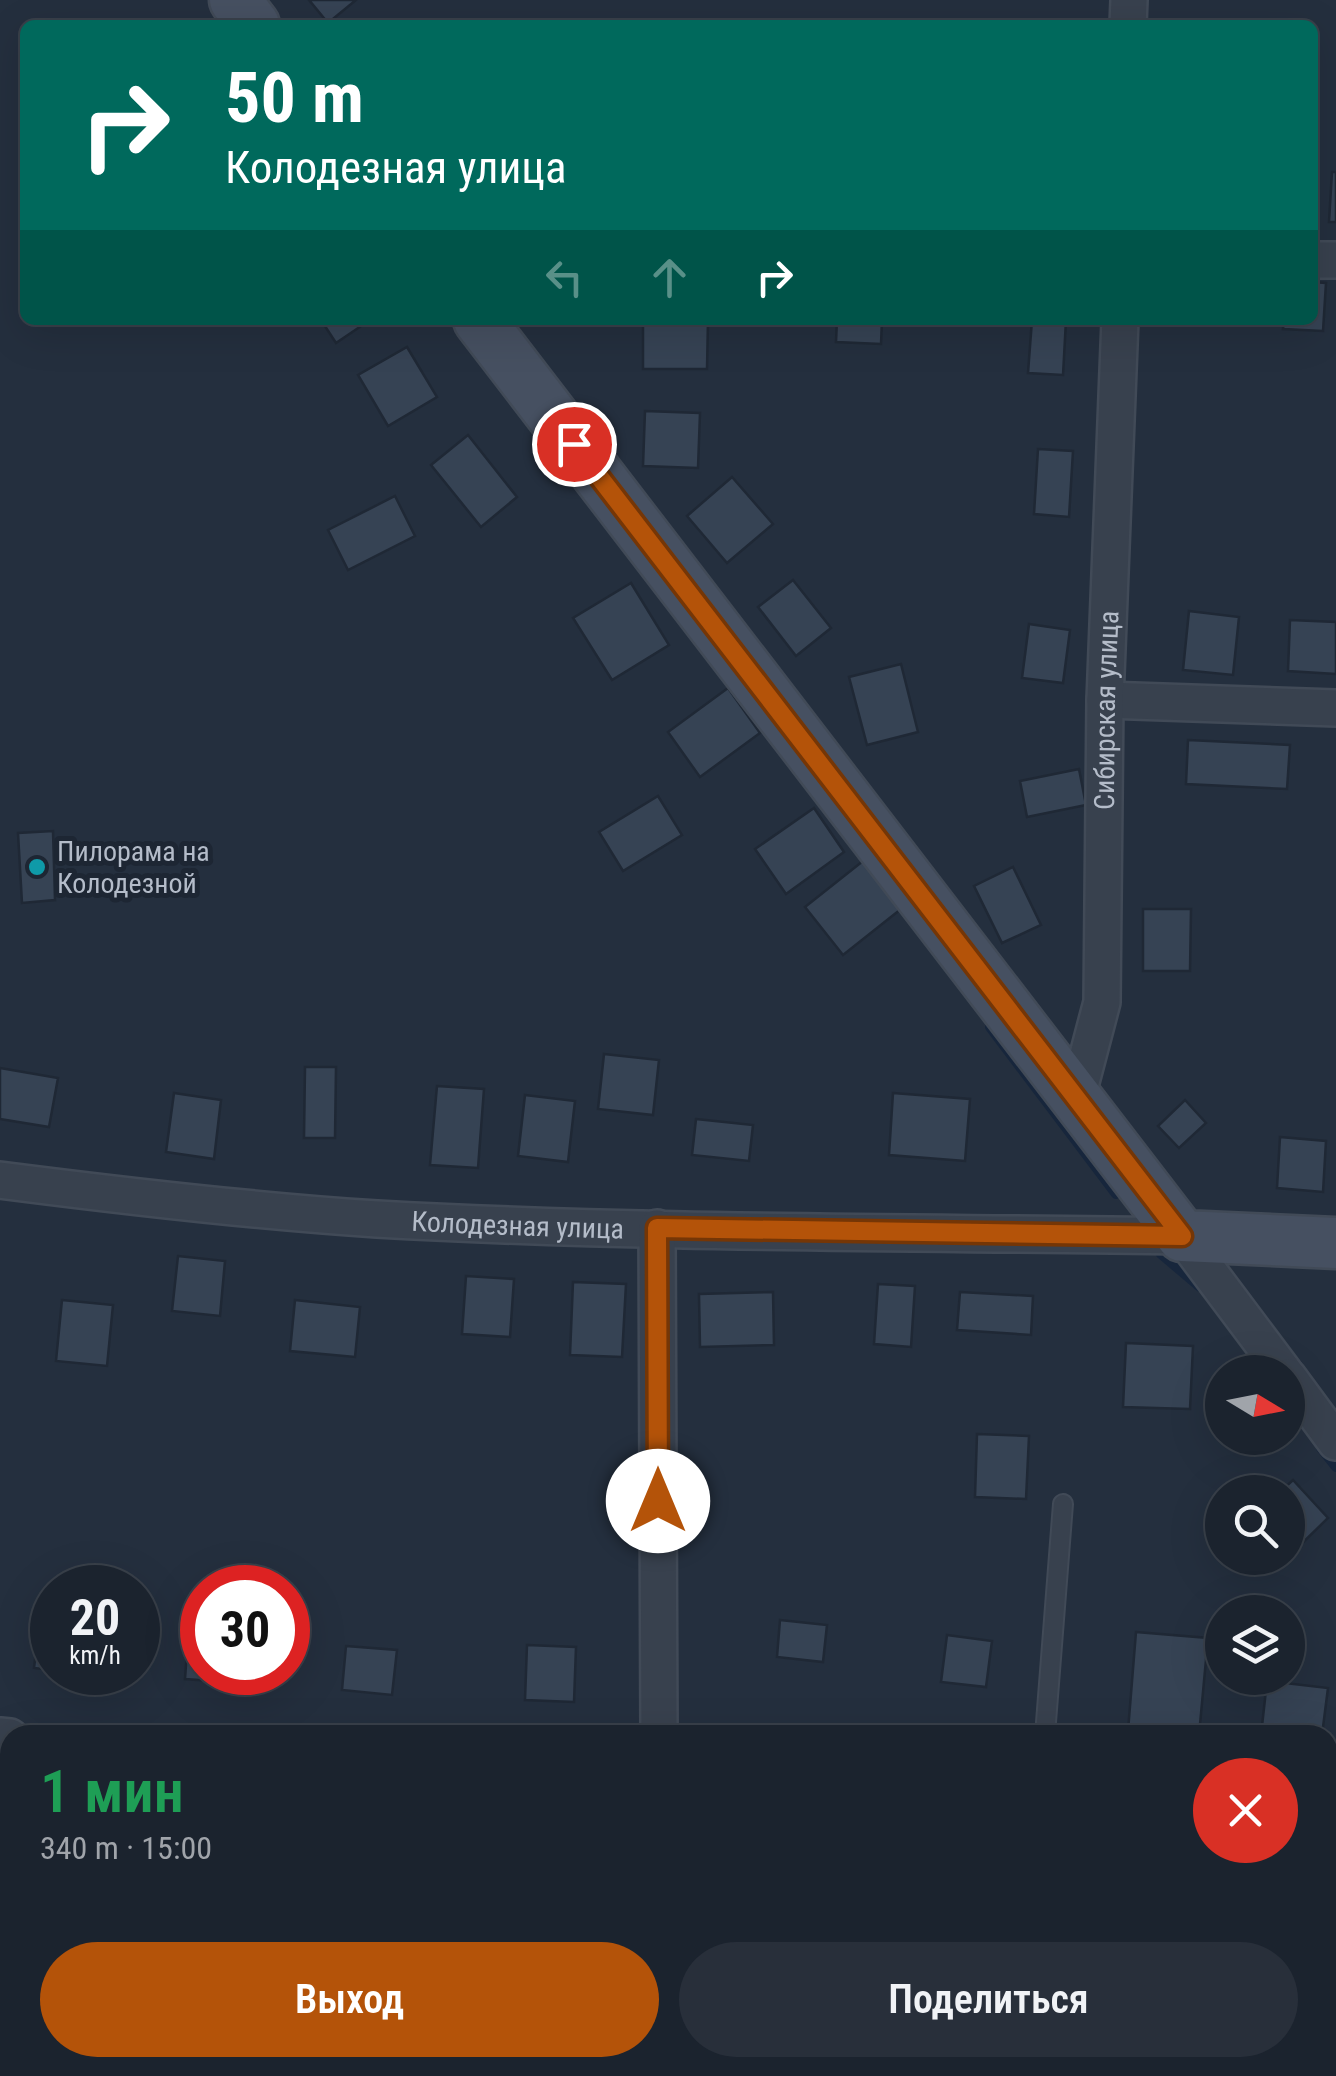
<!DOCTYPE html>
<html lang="ru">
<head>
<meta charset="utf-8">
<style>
	:root { --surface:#1b232e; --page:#282f3a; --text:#f1f3f6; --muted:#a0a4aa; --line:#39404a; --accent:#b45309 }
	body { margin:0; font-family:"Roboto Condensed",sans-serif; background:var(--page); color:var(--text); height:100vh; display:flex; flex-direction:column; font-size:38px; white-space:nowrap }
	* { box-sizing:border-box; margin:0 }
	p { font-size:32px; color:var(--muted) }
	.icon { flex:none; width:55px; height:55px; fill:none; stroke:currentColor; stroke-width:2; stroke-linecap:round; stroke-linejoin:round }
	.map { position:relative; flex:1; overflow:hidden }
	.side { position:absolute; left:0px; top:1725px; width:1338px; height:352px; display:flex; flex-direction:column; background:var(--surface); border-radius:30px 30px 0 0; box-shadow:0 10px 40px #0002,0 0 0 2px var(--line) }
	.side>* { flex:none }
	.top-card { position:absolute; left:20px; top:20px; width:1298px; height:305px; border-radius:15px; box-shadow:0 10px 40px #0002,0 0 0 2px var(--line); background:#00695c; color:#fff; overflow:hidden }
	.needle { width:65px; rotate:100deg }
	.fabs { position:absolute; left:1205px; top:1355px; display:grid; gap:20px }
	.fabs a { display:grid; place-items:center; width:100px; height:100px; border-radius:50%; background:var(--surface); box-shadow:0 10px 40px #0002,0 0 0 2px var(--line); font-size:50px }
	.speed { position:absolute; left:30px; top:1565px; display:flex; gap:20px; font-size:50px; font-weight:700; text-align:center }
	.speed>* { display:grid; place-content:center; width:130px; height:130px; border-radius:50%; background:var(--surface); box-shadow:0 10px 40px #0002,0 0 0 2px var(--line); line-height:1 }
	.speed small { font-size:25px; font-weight:400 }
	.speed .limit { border:15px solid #d22; background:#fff; color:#111 }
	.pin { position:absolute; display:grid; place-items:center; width:85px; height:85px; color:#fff; margin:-42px; border:5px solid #fff; border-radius:50%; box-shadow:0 2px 10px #0007 }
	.me { position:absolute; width:110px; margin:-55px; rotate:0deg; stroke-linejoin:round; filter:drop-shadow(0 0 8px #0008) }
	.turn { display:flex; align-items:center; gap:35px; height:210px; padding:0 40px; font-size:45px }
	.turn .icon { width:130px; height:130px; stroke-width:2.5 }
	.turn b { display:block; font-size:70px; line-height:85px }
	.lanes { display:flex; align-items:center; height:95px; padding:0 40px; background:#0003; justify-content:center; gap:50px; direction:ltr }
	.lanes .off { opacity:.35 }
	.round { display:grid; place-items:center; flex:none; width:105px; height:105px; border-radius:52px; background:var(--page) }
	.overview { display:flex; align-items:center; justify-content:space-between; height:170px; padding:0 40px }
	h1 { font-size:60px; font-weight:600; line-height:75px; color:#1e9e55 }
	.button { display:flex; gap:20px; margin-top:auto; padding:20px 40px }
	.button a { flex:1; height:115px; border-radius:60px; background:var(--accent); color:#fff; font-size:40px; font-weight:600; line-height:115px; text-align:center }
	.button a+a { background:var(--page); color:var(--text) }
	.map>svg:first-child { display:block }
</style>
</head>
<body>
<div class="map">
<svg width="1336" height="2076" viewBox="0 0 1336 2076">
	<rect width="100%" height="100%" fill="#242f3e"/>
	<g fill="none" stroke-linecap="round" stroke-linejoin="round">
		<g stroke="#17263c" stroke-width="10">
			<polyline points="990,1027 1116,1194"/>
			<polyline points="1161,1254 1200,1287"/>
			<polyline points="1321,1448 1336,1467"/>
		</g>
	</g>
	<g fill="#364354" stroke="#1f2835" stroke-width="2.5">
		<polygon points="309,0 356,0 328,23"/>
		<polygon points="1332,172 1336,172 1336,222 1329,222"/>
		<polygon points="1312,282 1326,283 1323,331 1283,329 1284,320 1312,320"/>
		<polygon points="321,320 370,320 336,343"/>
		<polygon points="643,320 708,320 707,369 643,369"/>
		<polygon points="837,320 882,320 881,344 836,342"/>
		<polygon points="1032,320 1066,320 1063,375 1028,373"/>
		<polygon points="407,347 437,397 388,426 358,375"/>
		<polygon points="645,411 700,413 698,468 643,466"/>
		<polygon points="468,435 517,497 481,527 431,465"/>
		<polygon points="1038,449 1073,451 1069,517 1034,514"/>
		<polygon points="732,477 773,524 727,563 687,516"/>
		<polygon points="395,496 415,536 348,570 328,530"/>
		<polygon points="793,580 831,628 796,656 758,607"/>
		<polygon points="631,583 669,645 612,680 573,618"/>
		<polygon points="1189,611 1239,617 1233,675 1183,670"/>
		<polygon points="1290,620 1336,622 1336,674 1288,671"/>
		<polygon points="1029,624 1070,630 1063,683 1022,678"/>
		<polygon points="901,664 918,732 867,745 849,677"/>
		<polygon points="728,688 760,733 700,777 668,732"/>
		<polygon points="1188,740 1290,745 1287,789 1186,784"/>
		<polygon points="1079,769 1086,805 1027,817 1020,781"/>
		<polygon points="658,796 682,835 623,871 599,832"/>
		<polygon points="814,808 844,852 786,894 755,849"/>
		<polygon points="53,831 55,900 22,903 18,833"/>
		<polygon points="863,861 901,909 843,955 805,907"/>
		<polygon points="1013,867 1041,925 1002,943 974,886"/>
		<polygon points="1143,909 1191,909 1190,971 1143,971"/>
		<polygon points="604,1054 659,1060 653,1115 598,1109"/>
		<polygon points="305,1067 336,1067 335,1138 304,1138"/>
		<polygon points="0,1068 58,1078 49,1127 0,1119"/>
		<polygon points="437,1086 484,1089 478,1168 430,1165"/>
		<polygon points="174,1093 221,1100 214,1159 166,1152"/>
		<polygon points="893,1093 970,1099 965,1161 889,1155"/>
		<polygon points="525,1095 575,1101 568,1162 518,1156"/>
		<polygon points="1185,1100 1206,1123 1179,1148 1158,1126"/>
		<polygon points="696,1119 753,1125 749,1161 692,1155"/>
		<polygon points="1280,1137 1326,1141 1323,1192 1277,1188"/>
		<polygon points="178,1256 225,1261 220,1316 172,1311"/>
		<polygon points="466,1276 514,1279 510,1337 462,1334"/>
		<polygon points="573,1282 626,1284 622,1357 570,1355"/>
		<polygon points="878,1284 915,1286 911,1347 874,1344"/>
		<polygon points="773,1292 774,1345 700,1347 699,1294"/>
		<polygon points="960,1292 1033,1296 1031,1335 957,1330"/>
		<polygon points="62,1300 113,1305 107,1366 56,1361"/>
		<polygon points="295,1300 360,1307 355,1357 290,1351"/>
		<polygon points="1126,1343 1193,1346 1190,1409 1123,1407"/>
		<polygon points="977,1434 1029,1436 1026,1499 975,1497"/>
		<polygon points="1293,1480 1328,1518 1288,1557 1288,1492 1280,1492"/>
		<polygon points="41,1610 52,1611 52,1670 34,1668"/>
		<polygon points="780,1620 827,1625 823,1662 777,1657"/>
		<polygon points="189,1623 202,1624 202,1672 256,1672 255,1684 185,1679"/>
		<polygon points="1136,1632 1208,1638 1199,1735 1128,1731"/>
		<polygon points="947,1635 992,1641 986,1687 941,1682"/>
		<polygon points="527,1645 576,1647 574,1702 525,1700"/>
		<polygon points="346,1646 397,1650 392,1695 342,1690"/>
		<polygon points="1267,1681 1328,1688 1322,1735 1261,1735"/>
		<polygon points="740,2068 1003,2068 1002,2076 796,2076 739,2071"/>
	</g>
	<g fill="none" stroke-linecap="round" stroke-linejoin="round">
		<defs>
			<polyline id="lane" points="1045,1735 1063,1504"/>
			<g id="street">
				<polyline points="1128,25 1129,0"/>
				<polyline points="1312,260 1336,260"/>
				<polyline points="1105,700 1336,708"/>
				<path id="s1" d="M1077 1097 1102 1002 1105 700 1120 320"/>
				<path id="s2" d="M0 1180C125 1196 251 1211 377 1219 645 1234 914 1232 1182 1236L1284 1372"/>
				<polyline points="657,1228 659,1735"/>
				<polyline points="1288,1377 1336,1442"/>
				<polyline points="0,1736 10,1737"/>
				<polyline points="1328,1793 1336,1793"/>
				<polyline points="587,2076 589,2068"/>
			</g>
			<g id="secondary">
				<polyline points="235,0 254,25"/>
				<polyline points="479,320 1182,1236 1336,1243"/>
			</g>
		</defs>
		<use href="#lane" stroke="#414a57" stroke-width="22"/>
		<use href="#street" stroke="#414a57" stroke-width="40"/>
		<use href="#secondary" stroke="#414a57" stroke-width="55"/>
		<use href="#lane" stroke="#38414e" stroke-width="18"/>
		<use href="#street" stroke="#38414e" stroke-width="35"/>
		<use href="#secondary" stroke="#465061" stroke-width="50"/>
	</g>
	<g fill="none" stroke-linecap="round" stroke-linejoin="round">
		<defs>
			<polyline id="route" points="574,444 1182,1236 657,1228 658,1501"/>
		</defs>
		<use href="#route" stroke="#753606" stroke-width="25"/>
		<use href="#route" stroke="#b45309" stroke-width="18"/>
	</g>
	<circle fill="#0f9aa8" stroke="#1d2633" stroke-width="4" cx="37" cy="867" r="10"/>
	<g text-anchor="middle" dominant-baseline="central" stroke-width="10" stroke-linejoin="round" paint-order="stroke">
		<g font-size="28" fill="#b4bcc9" stroke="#1d2633">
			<text stroke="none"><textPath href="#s1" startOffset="390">Сибирская улица</textPath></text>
			<text stroke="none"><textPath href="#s2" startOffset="520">Колодезная улица</textPath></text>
		</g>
		<g font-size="28" fill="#b4bcc9" stroke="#1d2633" text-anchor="start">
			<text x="57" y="851">Пилорама на<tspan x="57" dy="32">Колодезной</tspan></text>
		</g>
	</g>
</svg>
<div class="fabs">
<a><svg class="needle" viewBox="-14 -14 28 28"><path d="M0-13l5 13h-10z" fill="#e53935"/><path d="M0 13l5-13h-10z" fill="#a0a4aa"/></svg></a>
<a><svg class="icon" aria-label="search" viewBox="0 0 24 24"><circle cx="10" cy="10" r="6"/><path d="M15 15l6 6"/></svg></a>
<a><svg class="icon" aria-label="layers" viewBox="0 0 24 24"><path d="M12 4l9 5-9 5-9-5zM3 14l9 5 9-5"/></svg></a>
</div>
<div class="speed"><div>20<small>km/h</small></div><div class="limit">30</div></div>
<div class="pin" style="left:574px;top:444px;background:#d93025"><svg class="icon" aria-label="arrive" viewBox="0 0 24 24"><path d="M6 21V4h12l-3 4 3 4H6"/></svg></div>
<svg class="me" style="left:658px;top:1501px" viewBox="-20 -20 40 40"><circle r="19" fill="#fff"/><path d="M0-13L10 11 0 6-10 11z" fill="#b45309"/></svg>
<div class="top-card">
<div class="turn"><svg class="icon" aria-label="right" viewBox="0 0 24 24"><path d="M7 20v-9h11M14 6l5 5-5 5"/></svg><div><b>50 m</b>Колодезная улица</div></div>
<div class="lanes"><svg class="icon off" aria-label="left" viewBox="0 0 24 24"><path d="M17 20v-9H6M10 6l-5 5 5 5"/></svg><svg class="icon off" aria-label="ahead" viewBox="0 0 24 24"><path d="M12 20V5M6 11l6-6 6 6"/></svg><svg class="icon" aria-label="right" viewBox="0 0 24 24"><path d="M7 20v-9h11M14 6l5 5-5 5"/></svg></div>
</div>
<section class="side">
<div class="overview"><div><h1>1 мин</h1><p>340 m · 15:00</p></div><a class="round" style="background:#d93025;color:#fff"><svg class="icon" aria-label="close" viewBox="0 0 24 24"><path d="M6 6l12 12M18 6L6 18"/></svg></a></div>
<div class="button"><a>Выход</a><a>Поделиться</a></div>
</section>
</div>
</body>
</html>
